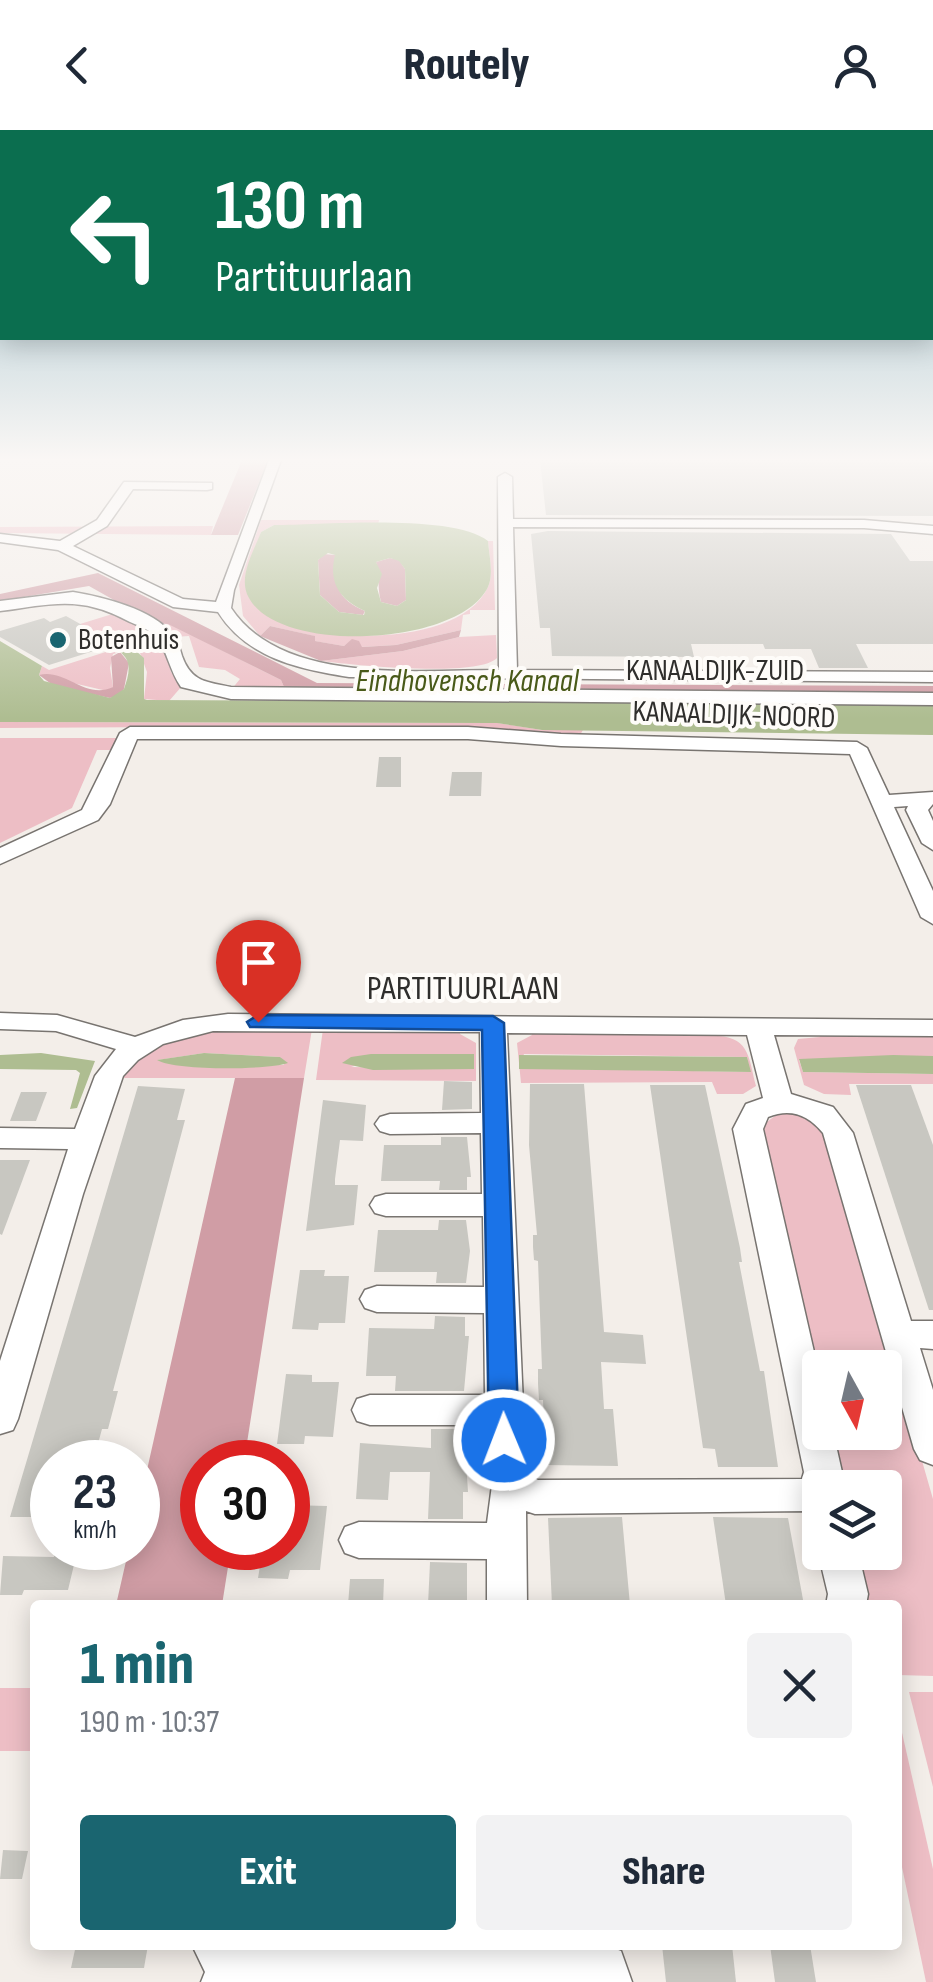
<!DOCTYPE html>
<html lang="en">
<head>
<meta charset="utf-8">
<style>
	:root { --surface:#fff; --page:#f2f2f3; --text:#1f2937; --muted:#747a83; --accent:#1a6570 }
	body { margin:0; font-family:"Sofia Sans Condensed",sans-serif; background:var(--page); color:var(--text); height:100vh; display:flex; flex-direction:column; font-size:38px; white-space:nowrap }
	* { box-sizing:border-box; margin:0 }
	p { font-size:32px; color:var(--muted) }
	.icon { flex:none; width:55px; height:55px; fill:none; stroke:currentColor; stroke-width:2; stroke-linecap:round; stroke-linejoin:round }
	.map { position:relative; flex:1; overflow:hidden }
	.sheet { position:absolute; left:30px; top:1470px; width:872px; height:350px; display:flex; flex-direction:column; background:var(--surface); border-radius:10px; box-shadow:0 5px 25px #0003 }
	.sheet>* { flex:none }
	.banner { position:absolute; left:0px; top:0px; width:935px; height:210px; box-shadow:0 5px 25px #0003; background:#0b6e4f; color:#fff; overflow:hidden }
	.needle { width:65px; rotate:172deg }
	.buttons { position:absolute; left:802px; top:1220px; display:grid; gap:20px }
	.buttons a { display:grid; place-items:center; width:100px; height:100px; border-radius:10px; background:var(--surface); box-shadow:0 5px 25px #0003; font-size:50px }
	.speed { position:absolute; left:30px; top:1310px; display:flex; gap:20px; font-size:50px; font-weight:700; text-align:center }
	.speed>* { display:grid; place-content:center; width:130px; height:130px; border-radius:50%; background:var(--surface); box-shadow:0 5px 25px #0003; line-height:1 }
	.speed small { font-size:25px; font-weight:400 }
	.speed .limit { border:15px solid #d22; background:#fff; color:#111 }
	.pin { position:absolute; display:grid; place-items:center; width:85px; height:85px; color:#fff; margin:-102px -42px; border-radius:50% 50% 50% 0; rotate:-45deg; box-shadow:0 0 10px #0007 }
	.pin .icon { rotate:45deg }
	.me { position:absolute; width:110px; margin:-55px; rotate:359deg; stroke-linejoin:round; filter:drop-shadow(0 0 8px #0008) }
	.turn { display:flex; align-items:center; gap:35px; height:210px; padding:0 50px; font-size:45px }
	.turn .icon { width:130px; height:130px; stroke-width:2.5 }
	.turn b { display:block; font-size:70px; line-height:85px }
	.round { display:grid; place-items:center; flex:none; width:105px; height:105px; border-radius:10px; background:var(--page) }
	.summary { display:flex; align-items:center; justify-content:space-between; height:170px; padding:0 50px }
	h1 { font-size:60px; font-weight:800; line-height:75px; color:var(--accent) }
	.primary-button { display:flex; gap:20px; margin-top:auto; padding:20px 50px }
	.primary-button a { flex:1; height:115px; border-radius:10px; background:var(--accent); color:#fff; font-size:40px; font-weight:800; line-height:115px; text-align:center }
	.primary-button a+a { background:var(--page); color:var(--text) }
	header { display:flex; justify-content:space-between; align-items:center; height:130px; padding:0 50px; background:var(--surface); font-size:45px; font-weight:800 }
	.map>svg:first-child { display:block }
</style>
</head>
<body>
<header><svg class="icon" aria-label="back" viewBox="0 0 24 24"><path d="M15 5l-7 7 7 7"/></svg>Routely<svg class="icon" aria-label="person" viewBox="0 0 24 24"><circle cx="12" cy="8" r="4"/><path d="M4 21q1-7 8-7t8 7"/></svg></header>
<div class="map">
<svg width="933" height="1852" viewBox="0 0 933 1852">
	<rect width="100%" height="100%" fill="#f3eee9"/>
	<g fill="#edbec5" fill-rule="evenodd">
		<path d="M261 390H379L378 395H274L261 402 245 455C251 465 257 479 267 485 315 515 460 518 488 457 494 444 489 425 488 411H493L495 480H470V484L463 485 461 500 396 515 361 517 352 510 344 516 314 511V506L270 496 260 506 243 486 239 455Z"/>
		<polygon points="213,396 211,405 0,403 0,397"/>
		<polygon points="119,482 154,501 115,513 80,494"/>
		<polygon points="153,492 168,493 281,550 284,557 231,560 240,549 225,540 199,537 189,506 174,507"/>
		<polygon points="153,503 163,510 171,542 182,556 169,571 144,569 147,542 139,520 125,513"/>
		<path d="M496 505 497 528C477 548 353 535 321 531L403 521 459 507Z"/>
		<polygon points="115,519 120,522 113,524 110,538 113,557 107,561 39,545 42,536 49,540"/>
		<polygon points="0,592 498,593 542,600 583,600 580,605 169,597 0,598"/>
		<polygon points="0,608 125,608 118,620 97,620 72,678 0,713"/>
		<path d="M312 899 304 948H120C172 887 240 900 312 899ZM204 923 280 927 284 935 190 936 158 930Z"/>
		<path d="M323 899 460 900V904L476 913V951L316 950ZM393 924H474L467 939 351 937Z"/>
		<path d="M532 900 717 901 719 906C750 908 749 930 756 956L743 964H717L712 952 521 953 517 913 532 905ZM524 924 747 927 750 942 519 938Z"/>
		<polygon points="819,902 933,903 933,926 799,930 803,942 933,944 933,954 849,954 851,965 824,964 804,955 794,918 798,909 820,907"/>
		<polygon points="779,983 801,983 827,1001 933,1369 933,1546 898,1545 898,1475 868,1475 856,1423 885,1422 885,1358 841,1357 828,1303 885,1302 885,1238 820,1238 820,1266 760,997"/>
		<rect x="0" y="1558" width="35" height="63"/>
		<polygon points="909,1562 933,1562 933,1657"/>
		<polygon points="898,1585 933,1739 933,1852 926,1852 898,1718"/>
	</g>
	<g fill="#d09da5">
		<polygon points="242,330 268,330 238,405 211,405"/>
		<path d="M324 424 335 425C334 455 337 469 365 481L363 485 339 482 320 465 318 430Z"/>
		<path d="M390 428 399 430 405 439 406 470 397 476 381 472C377 457 380 445 376 432Z"/>
		<polygon points="98,443 317,553 933,556 933,566 284,557 281,550 168,494 153,492 89,456 0,471 0,464"/>
		<polygon points="270,496 315,506 315,511 344,516 352,509 359,511 362,517 396,515 461,500 459,507 403,521 321,531 260,506"/>
		<path d="M120 522 129 533 124 559 119 565 110 568 54 556 39 545C65 538 85 570 113 557L111 527Z"/>
		<polygon points="235,948 304,948 244,1332 202,1332 202,1418 231,1418 222,1475 116,1475 129,1418 138,1418 138,1380"/>
	</g>
	<g fill="#aebd91" fill-rule="evenodd">
		<path d="M274 395C322 395 453 383 488 411 489 425 494 444 488 457 460 516 280 525 249 468 237 448 254 421 261 402ZM328 423 335 425C328 453 340 470 365 481L364 485 339 482 320 465 318 430ZM390 428 399 431 405 439 406 470 397 476 381 472 377 458 382 444 376 432Z"/>
		<path d="M0 511 42 536 39 545 44 551 110 568 124 559C130 542 133 528 115 519L129 515 144 528V569L147 570 933 574V605L542 600 497 593 0 592Z"/>
		<polygon points="41,923 95,931 77,978 70,979 80,943 76,940 0,939 0,925"/>
		<path d="M204 923 280 927 288 933C268 940 175 941 157 930Z"/>
		<polygon points="371,924 474,924 474,939 373,940 342,933 351,927"/>
		<polygon points="519,925 747,927 751,942 519,939"/>
		<polygon points="893,925 933,926 933,944 803,942 799,929"/>
	</g>
	<g fill="#c8c7c1">
		<polygon points="540,330 933,330 933,386 546,385"/>
		<polygon points="548,401 891,404 910,431 933,431 933,514 856,514 868,538 819,538 811,519 765,519 763,514 691,514 694,527 552,526 550,498 540,498 531,404"/>
		<polygon points="66,486 116,514 49,535 0,507 0,501 44,488 50,492"/>
		<polygon points="379,627 401,627 401,657 376,657"/>
		<polygon points="452,642 482,642 481,666 449,666"/>
		<polygon points="444,951 472,952 472,979 442,980"/>
		<polygon points="530,954 584,954 604,1202 643,1205 646,1234 601,1232 604,1279 613,1279 618,1336 546,1335 543,1270 539,1270 538,1254 538,1239 542,1239 538,1131 534,1130 533,1117 533,1105 537,1105 529,1015"/>
		<polygon points="650,955 705,955 740,1118 742,1132 739,1132 760,1241 764,1241 778,1337 718,1337 715,1319 703,1318"/>
		<polygon points="856,955 911,955 933,1015 933,1180 929,1180"/>
		<polygon points="138,956 185,959 177,990 185,990 113,1261 118,1261 108,1299 102,1299 93,1332 52,1332 52,1387 10,1387"/>
		<polygon points="21,962 47,962 36,991 10,991"/>
		<polygon points="323,970 366,975 363,1011 340,1010 335,1049 335,1055 358,1055 354,1095 306,1101"/>
		<polygon points="441,1007 467,1007 471,1047 467,1047 467,1060 439,1060 440,1051 381,1051 384,1015 441,1015"/>
		<polygon points="0,1030 30,1030 2,1105 0,1104"/>
		<polygon points="439,1090 466,1090 470,1121 466,1153 436,1153 437,1142 374,1142 378,1100 438,1100"/>
		<polygon points="300,1140 325,1140 324,1146 349,1146 345,1193 319,1193 318,1200 292,1199"/>
		<polygon points="435,1186 465,1187 465,1206 469,1206 464,1261 395,1261 396,1246 366,1246 369,1198 434,1199"/>
		<polygon points="286,1244 312,1245 312,1252 339,1252 333,1307 305,1306 304,1314 277,1314"/>
		<polygon points="431,1299 464,1299 468,1362 463,1362 463,1389 428,1389 430,1342 390,1342 388,1370 356,1369 360,1313 431,1318"/>
		<polygon points="288,1375 327,1376 320,1440 290,1440 288,1449 258,1448 263,1418 288,1418"/>
		<polygon points="622,1387 630,1475 552,1475 548,1388"/>
		<polygon points="713,1387 788,1388 804,1475 726,1475"/>
		<polygon points="56,1418 78,1418 68,1460 24,1460 22,1465 0,1465 3,1426 54,1427"/>
		<polygon points="430,1432 467,1433 467,1475 428,1475"/>
		<polygon points="350,1449 384,1449 383,1475 348,1475"/>
		<polygon points="3,1720 28,1721 22,1749 0,1749"/>
		<polygon points="76,1815 148,1815 144,1838 71,1838"/>
		<polygon points="662,1815 732,1815 736,1852 666,1852"/>
		<polygon points="770,1815 810,1815 816,1852 775,1852"/>
	</g>
	<g fill="none" stroke-linecap="round" stroke-linejoin="round">
		<defs>
			<g id="minor">
				<path d="M269 330H281L234 460 231 478C282 555 418 540 499 540L498 347 505 343 512 347 513 389 864 390 933 396V404L864 398 513 397 517 540 933 542V552L349 547C298 539 247 528 218 482L173 477 58 420 0 412V404L60 411 97 390 124 352 212 353V359L207 360 133 359 107 396 73 416 183 469 216 472Z"/>
				<path d="M73 462C103 467 153 479 173 505 178 511 180 519 182 526 191 552 207 552 231 557L933 563V575L231 569 181 557C170 542 167 520 157 508 151 500 139 496 130 492 80 465 54 474 0 481V471Z"/>
				<polygon points="130,597 468,597 561,604 857,612 867,618 889,665 933,662 933,674 928,680 933,691 933,720 922,713 906,680 908,676 894,677 933,761 933,794 921,787 850,624 561,616 468,609 137,609 110,674 98,690 0,734 0,718 82,680 120,603"/>
				<path d="M0 883 57 885 135 907 183 890 228 884 933 890V906L774 905 791 964 833 977 853 1003 911 1191H933V1219L920 1218 933 1260V1335L920 1330 914 1319 823 1003C808 985 791 978 768 987L763 999 820 1248V1302H833L842 1342 837 1358H820V1386L807 1381 535 1384 526 1381 527 1475H487V1429L359 1428 345 1423 339 1410 345 1397 359 1392 487 1393 492 1355 486 1339V1295H370L357 1291 352 1280 357 1269 370 1265H485L484 1183 377 1182 365 1178 360 1169 365 1160 377 1156 484 1157 483 1086H386L375 1083 370 1075 375 1067 386 1064H482L481 1003 390 1004 380 1001 375 994 380 987 390 984 481 983 480 902 213 901 163 914 138 930 123 946 83 1064 18 1289 13 1300 0 1304V1231L68 1019 0 1018V998L75 999 95 946 116 919 56 901 0 899ZM507 903 747 905 763 968 746 974 733 999 804 1342 802 1349 538 1350 526 1344Z"/>
				<polygon points="820,1418 820,1422 858,1422 868,1464 866,1475 826,1475 828,1464 818,1422"/>
				<polygon points="192,1815 605,1815 621,1821 632,1852 201,1852 205,1842"/>
			</g>
		</defs>
		<use href="#minor" stroke="#787470" stroke-width="3"/>
		<use href="#minor" fill="#fff" fill-rule="evenodd"/>
	</g>
	<linearGradient id="sky" x2="0" y2="1"><stop stop-color="#91b8c5"/><stop offset="0.56" stop-color="#faf7f5"/><stop offset="1" stop-color="#faf7f5" stop-opacity="0"/></linearGradient>
	<rect width="933" height="589" fill="url(#sky)"/>
	<polygon fill="#1a73e8" stroke="#114b97" stroke-width="2.5" points="258,885 493,886 504,893 519,1310 515,1319 504,1323 493,1319 489,1310 482,900 250,897 247,892"/>
	<circle fill="#1a6570" stroke="#fefcf9" stroke-width="4" cx="58" cy="510" r="10"/>
	<g text-anchor="middle" dominant-baseline="central" stroke-width="8" stroke-linejoin="round" paint-order="stroke">
		<g font-size="30" fill="#2f2e2c" stroke="#fefcf9" text-anchor="start">
			<text x="78" y="510">Botenhuis</text>
		</g>
		<g font-size="30" fill="#2f2e2c" stroke="#fefcf9">
			<text x="715" y="541">KANAALDIJK-ZUID</text>
			<text transform="translate(734 585) rotate(2)">KANAALDIJK-NOORD</text>
		</g>
		<g font-size="32" font-style="italic" fill="#495a19" stroke="#fefcf9">
			<text x="467" y="551">Eindhovensch Kanaal</text>
		</g>
		<g font-size="35" fill="#2f2e2c" stroke="#fefcf9">
			<text x="463" y="858">PARTITUURLAAN</text>
		</g>
	</g>
</svg>
<div class="buttons">
<a><svg class="needle" viewBox="-14 -14 28 28"><path d="M0-13l5 13h-10z" fill="#e53935"/><path d="M0 13l5-13h-10z" fill="#747a83"/></svg></a>
<a><svg class="icon" aria-label="layers" viewBox="0 0 24 24"><path d="M12 4l9 5-9 5-9-5zM3 14l9 5 9-5"/></svg></a>
</div>
<div class="speed"><div>23<small>km/h</small></div><div class="limit">30</div></div>
<div class="pin" style="left:258px;top:892px;background:#d93025"><svg class="icon" aria-label="arrive" viewBox="0 0 24 24"><path d="M6 21V4h12l-3 4 3 4H6"/></svg></div>
<svg class="me" style="left:504px;top:1310px" viewBox="-20 -20 40 40"><circle r="17" fill="#1a73e8" stroke="#fff" stroke-width="3"/><path d="M0-11L8 9 0 5-8 9z" fill="#fff"/></svg>
<div class="banner">
<div class="turn"><svg class="icon" aria-label="left" viewBox="0 0 24 24"><path d="M17 20v-9H6M10 6l-5 5 5 5"/></svg><div><b>130 m</b>Partituurlaan</div></div>
</div>
<section class="sheet">
<div class="summary"><div><h1>1 min</h1><p>190 m · 10:37</p></div><a class="round"><svg class="icon" aria-label="close" viewBox="0 0 24 24"><path d="M6 6l12 12M18 6L6 18"/></svg></a></div>
<div class="primary-button"><a>Exit</a><a>Share</a></div>
</section>
</div>
</body>
</html>
